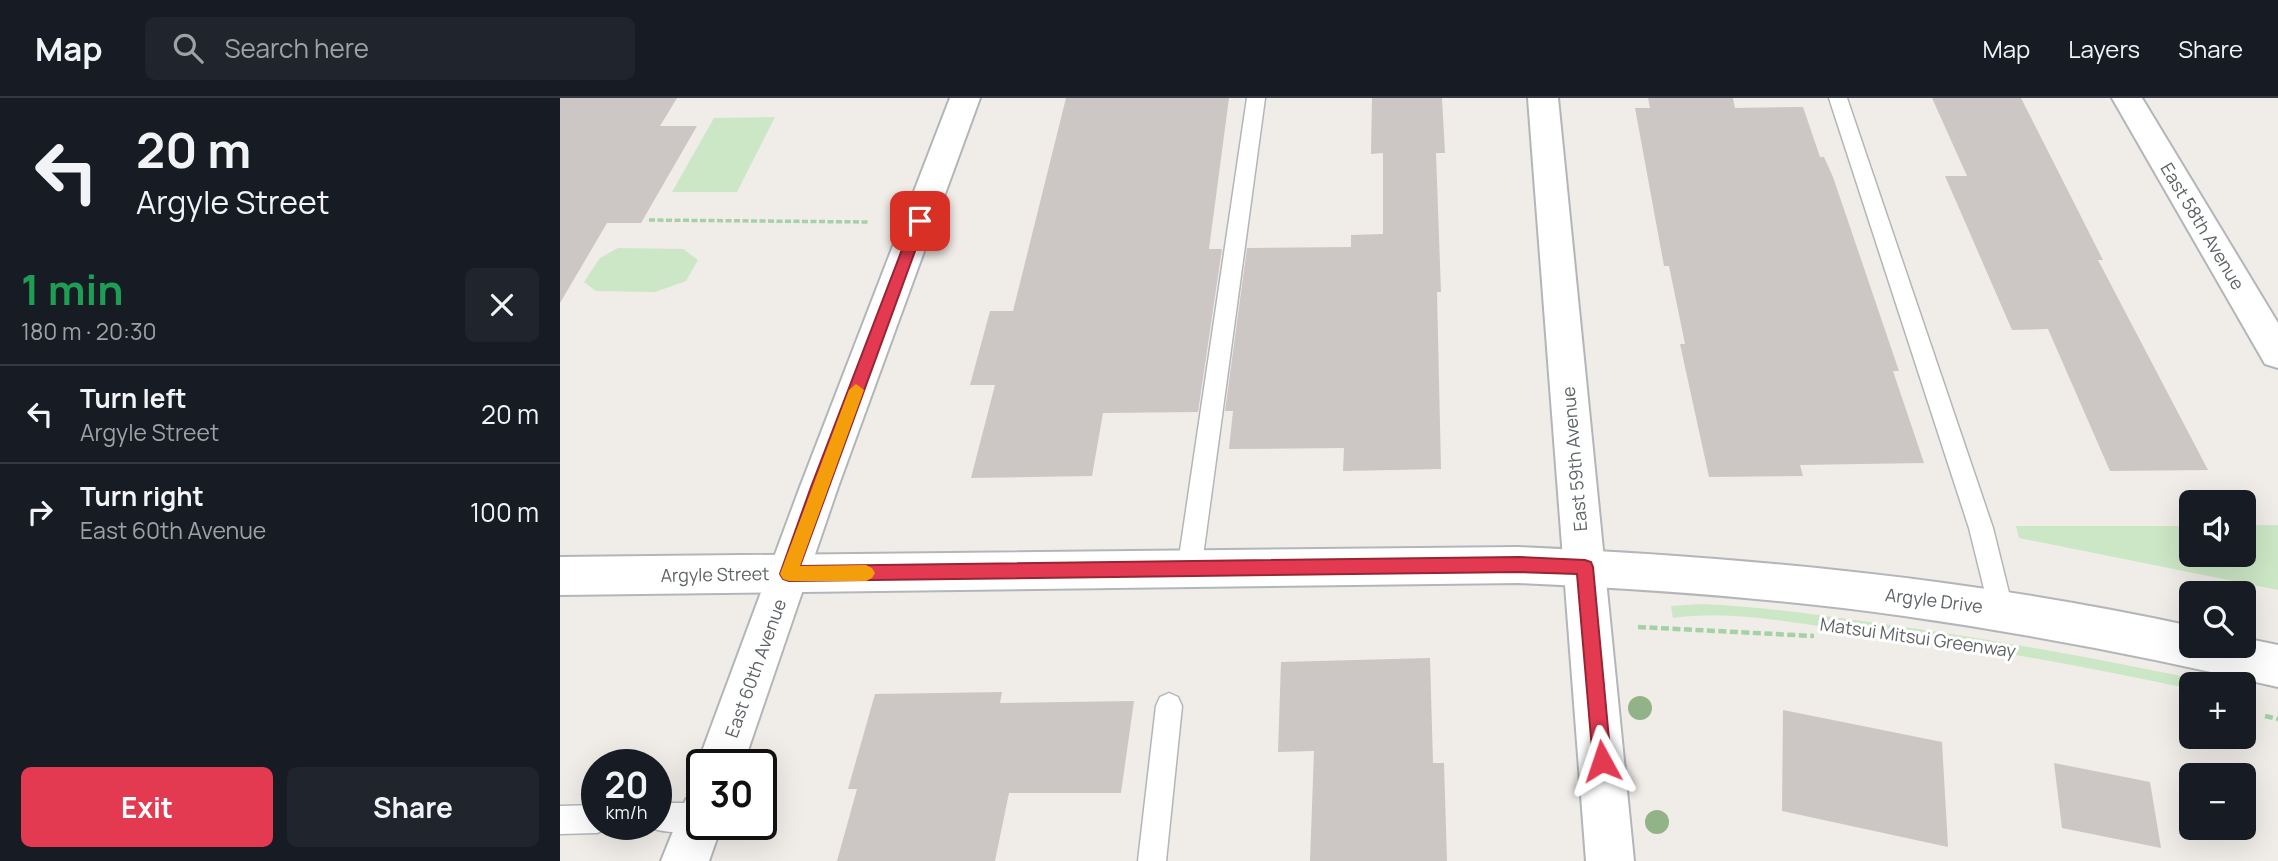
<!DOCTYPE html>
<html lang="en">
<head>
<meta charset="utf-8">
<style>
	:root { --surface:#171b24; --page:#20242c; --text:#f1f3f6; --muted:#9ea1a6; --line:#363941; --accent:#e43a51 }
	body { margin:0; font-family:Manrope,sans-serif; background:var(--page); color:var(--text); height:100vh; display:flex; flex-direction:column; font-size:26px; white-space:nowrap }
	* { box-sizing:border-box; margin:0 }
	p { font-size:23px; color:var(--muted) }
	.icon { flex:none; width:38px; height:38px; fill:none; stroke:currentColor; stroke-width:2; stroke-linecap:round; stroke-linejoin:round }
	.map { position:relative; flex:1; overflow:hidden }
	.side { display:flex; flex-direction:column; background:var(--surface); width:560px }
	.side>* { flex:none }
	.guide { background:#171b24; color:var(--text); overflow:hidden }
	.fabs { position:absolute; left:1619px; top:392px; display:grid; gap:14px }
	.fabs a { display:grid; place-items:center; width:77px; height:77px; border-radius:10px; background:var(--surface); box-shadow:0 7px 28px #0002; font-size:35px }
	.speed { position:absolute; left:21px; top:651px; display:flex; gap:14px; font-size:35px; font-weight:700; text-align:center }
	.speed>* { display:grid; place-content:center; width:91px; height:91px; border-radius:50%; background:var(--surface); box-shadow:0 7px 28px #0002; line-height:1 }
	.speed small { font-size:18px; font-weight:400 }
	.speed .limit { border:4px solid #111; border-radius:10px; background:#fff; color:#111 }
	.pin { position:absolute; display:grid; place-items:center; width:60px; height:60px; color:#fff; margin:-30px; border-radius:14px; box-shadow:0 4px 10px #0006 }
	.me { position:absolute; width:77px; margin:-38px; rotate:355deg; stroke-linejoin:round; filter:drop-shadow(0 0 5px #0008) }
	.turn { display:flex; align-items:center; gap:24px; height:147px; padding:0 21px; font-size:32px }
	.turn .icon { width:91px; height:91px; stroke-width:2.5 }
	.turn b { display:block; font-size:49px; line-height:60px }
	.round { display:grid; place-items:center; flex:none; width:74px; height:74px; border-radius:10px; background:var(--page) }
	.head { display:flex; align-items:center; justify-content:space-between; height:119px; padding:0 21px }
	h1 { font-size:42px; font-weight:700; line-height:52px; color:#1e9e55 }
	.primary-button { display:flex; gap:14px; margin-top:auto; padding:14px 21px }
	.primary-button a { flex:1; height:80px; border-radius:10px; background:var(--accent); color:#fff; font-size:28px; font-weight:700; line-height:80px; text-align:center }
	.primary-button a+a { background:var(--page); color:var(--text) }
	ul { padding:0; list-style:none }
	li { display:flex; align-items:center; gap:21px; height:98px; padding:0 21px; border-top:2px solid var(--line) }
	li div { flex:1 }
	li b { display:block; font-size:26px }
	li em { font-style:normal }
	header { display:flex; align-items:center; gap:42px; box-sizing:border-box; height:98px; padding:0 35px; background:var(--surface); border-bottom:2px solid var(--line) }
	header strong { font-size:33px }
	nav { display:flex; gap:38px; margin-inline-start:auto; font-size:24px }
	.search { width:490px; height:63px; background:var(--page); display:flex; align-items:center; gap:18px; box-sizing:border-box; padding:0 24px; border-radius:10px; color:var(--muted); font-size:26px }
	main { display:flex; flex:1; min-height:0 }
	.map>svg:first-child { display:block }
</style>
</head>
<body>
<header>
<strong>Map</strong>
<div class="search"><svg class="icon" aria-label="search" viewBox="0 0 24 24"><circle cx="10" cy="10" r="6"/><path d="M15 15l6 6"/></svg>Search here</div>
<nav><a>Map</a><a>Layers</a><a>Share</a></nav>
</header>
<main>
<section class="side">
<div class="guide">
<div class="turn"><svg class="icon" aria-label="left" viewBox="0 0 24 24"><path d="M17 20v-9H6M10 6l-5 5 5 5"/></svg><div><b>20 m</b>Argyle Street</div></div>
</div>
<div class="head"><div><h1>1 min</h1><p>180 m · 20:30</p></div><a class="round"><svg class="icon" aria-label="close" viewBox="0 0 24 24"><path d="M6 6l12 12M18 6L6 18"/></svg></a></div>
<ul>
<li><svg class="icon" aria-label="left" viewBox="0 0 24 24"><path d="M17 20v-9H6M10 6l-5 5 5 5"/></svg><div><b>Turn left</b><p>Argyle Street</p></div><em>20 m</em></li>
<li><svg class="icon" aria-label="right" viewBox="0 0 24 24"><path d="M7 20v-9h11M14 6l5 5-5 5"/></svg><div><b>Turn right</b><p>East 60th Avenue</p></div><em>100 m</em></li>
</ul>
<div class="primary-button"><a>Exit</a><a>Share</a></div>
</section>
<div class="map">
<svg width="1718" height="763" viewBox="0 0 1718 763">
	<rect width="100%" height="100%" fill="#f0ece8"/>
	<g fill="#cce7c5">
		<polygon points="215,19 177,94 112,94 154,20"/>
		<polygon points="58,150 123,151 138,162 126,183 95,194 36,193 24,184 40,160"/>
		<polygon points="1684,427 1718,427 1718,492 1459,440 1456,428 1631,428 1631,457 1684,457"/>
		<path d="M1142 506C1196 508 1249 516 1302 523 1421 539 1541 561 1659 586H1631V591C1512 566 1393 544 1272 530 1220 523 1166 512 1113 520L1111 508Z"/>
	</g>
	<g fill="#ccc7c4">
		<polygon points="0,0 117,0 100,28 137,28 81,125 47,125 0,205"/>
		<polygon points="506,0 669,0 649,151 662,151 638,314 543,315 532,378 411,380 435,287 410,287 430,213 453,213"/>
		<polygon points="812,0 882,0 885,55 876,55 881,194 877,194 881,371 783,373 784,350 669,351 673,313 665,313 687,150 791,149 791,137 823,136 823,55 811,56"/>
		<polygon points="1088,0 1173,0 1175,10 1243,9 1260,59 1264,59 1273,79 1339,273 1333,273 1364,365 1240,367 1243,378 1149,379 1120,246 1125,246 1109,168 1104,168 1075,10 1090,10"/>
		<polygon points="1372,0 1461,0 1543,162 1538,162 1648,372 1550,373 1488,231 1452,232 1385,78 1407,78"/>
		<polygon points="870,560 873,665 884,665 887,763 750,763 754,653 718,654 721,564"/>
		<polygon points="442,594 440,605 574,603 561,695 449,695 435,763 277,763 297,691 288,691 315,596"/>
		<polygon points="1223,612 1382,644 1388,749 1222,713"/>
		<polygon points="1494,665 1590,684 1601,750 1502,730"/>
	</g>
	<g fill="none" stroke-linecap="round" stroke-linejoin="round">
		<defs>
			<g id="service">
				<polygon points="687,0 705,0 641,473 638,481 629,484 620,481 617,473"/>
				<polygon points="1269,0 1287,0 1433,430 1453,511 1450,519 1441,522 1432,519 1429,511 1409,430"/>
				<polygon points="609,595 618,599 622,608 606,763 578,763 596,608 600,599"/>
				<path d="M96 705H141L142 726H152C140 737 97 737 85 726H96Z"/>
				<polygon points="37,707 37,726 49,726 47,731 37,735 0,736 0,708"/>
			</g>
			<g id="minor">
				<polygon points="390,0 420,0 278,389 183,667 142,667 142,678 137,667 240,389"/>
				<polygon points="968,0 998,0 1074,763 1026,763"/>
				<polygon points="1552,0 1582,0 1718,225 1718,270 1705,266"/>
				<polygon points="142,694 142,726 162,726 149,763 101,763 126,701"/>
			</g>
			<path id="tertiary" d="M959 449C1184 459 1410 480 1631 528V548H1684V540L1718 547V589C1594 560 1470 536 1344 518 1216 500 1088 491 959 485L0 497V459Z"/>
		</defs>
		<use href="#service" stroke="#b3b6b9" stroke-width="3"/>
		<use href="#minor" stroke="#b3b6b9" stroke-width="4"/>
		<use href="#tertiary" stroke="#b3b6b9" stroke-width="4"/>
		<polyline stroke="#a5d1a7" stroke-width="3.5" stroke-dasharray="6 2.5" stroke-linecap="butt" points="89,122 308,124"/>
		<g stroke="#a5d1a7" stroke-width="4.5" stroke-dasharray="8 3.5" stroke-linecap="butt">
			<polyline points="1078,529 1254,538"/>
			<polyline points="1705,618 1718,621"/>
		</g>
		<use href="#service" fill="#fff" fill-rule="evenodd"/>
		<use href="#minor" fill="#fff" fill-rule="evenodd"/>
		<use href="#tertiary" fill="#fff" fill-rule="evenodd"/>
	</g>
	<g fill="#92b387">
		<circle cx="1080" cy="610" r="12"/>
		<circle cx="1097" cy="724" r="12"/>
	</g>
	<polygon fill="#e43a51" stroke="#942635" stroke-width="2" points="360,118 366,123 240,468 959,459 1025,462 1031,464 1033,469 1051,663 1049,669 1042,672 1036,669 1033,663 1017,476 959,474 229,483 223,481 220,476 251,389 353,123"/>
	<polygon fill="#f59e0b" points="296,286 304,292 240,468 306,467 312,470 315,475 312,480 306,483 229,483 223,481 220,476 289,292"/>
	<g text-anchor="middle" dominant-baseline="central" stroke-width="6" stroke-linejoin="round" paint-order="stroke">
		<g font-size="18" fill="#5f6467" stroke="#fff">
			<text transform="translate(1643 128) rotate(59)">East 58th Avenue</text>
			<text transform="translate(1014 361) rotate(-95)">East 59th Avenue</text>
			<text transform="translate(155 476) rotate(-1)">Argyle Street</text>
			<text transform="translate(1374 502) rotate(7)">Argyle Drive</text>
			<text transform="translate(1358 539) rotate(8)">Matsui Mitsui Greenway</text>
			<text transform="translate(195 570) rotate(-70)">East 60th Avenue</text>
		</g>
	</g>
</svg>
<div class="fabs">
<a><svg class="icon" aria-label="sound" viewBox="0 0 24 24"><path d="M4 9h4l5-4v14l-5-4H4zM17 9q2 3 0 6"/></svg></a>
<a><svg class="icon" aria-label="search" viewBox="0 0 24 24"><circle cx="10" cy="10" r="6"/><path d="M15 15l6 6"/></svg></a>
<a>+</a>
<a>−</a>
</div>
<div class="speed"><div>20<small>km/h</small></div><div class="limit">30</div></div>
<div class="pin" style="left:360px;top:123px;background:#d93025"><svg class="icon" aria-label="arrive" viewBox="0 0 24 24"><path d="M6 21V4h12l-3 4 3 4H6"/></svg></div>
<svg class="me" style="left:1042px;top:663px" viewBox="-20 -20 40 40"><path d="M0-17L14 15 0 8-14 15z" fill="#e43a51" stroke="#fff" stroke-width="4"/></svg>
</div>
</main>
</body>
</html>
